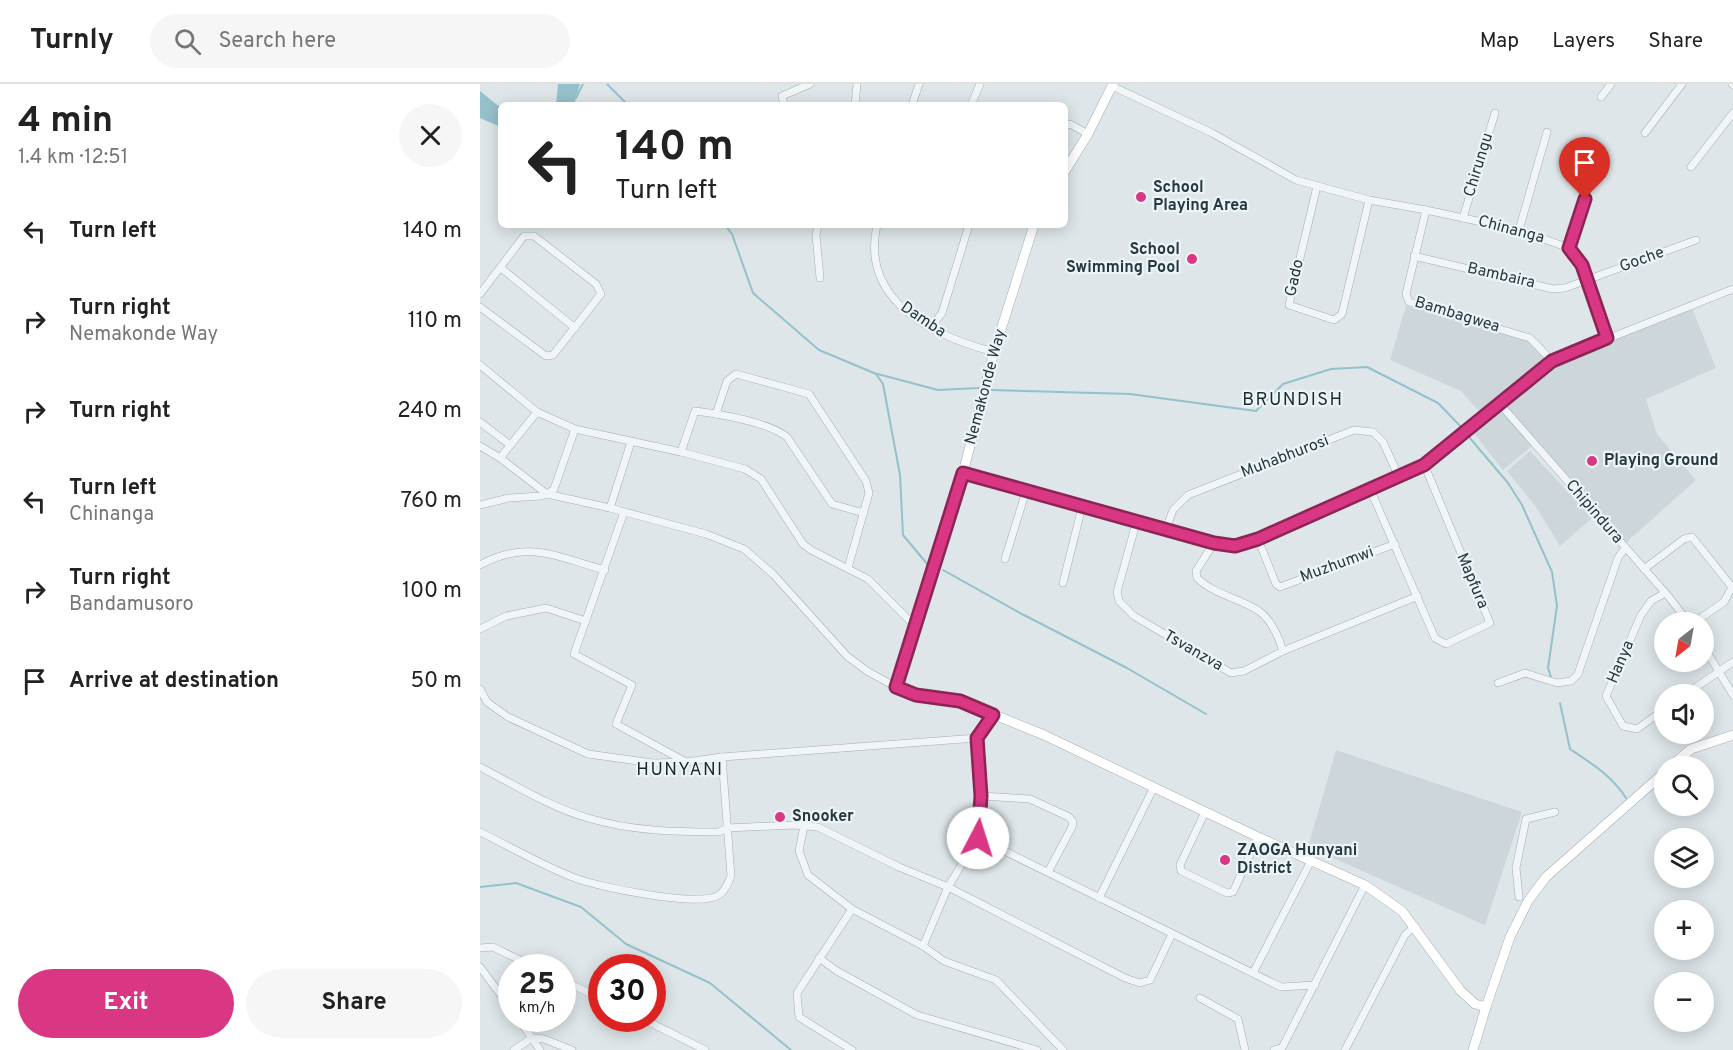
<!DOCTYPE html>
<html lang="en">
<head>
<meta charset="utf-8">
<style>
	:root { --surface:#fff; --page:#f6f6f6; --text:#222; --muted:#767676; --line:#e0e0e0; --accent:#d93783 }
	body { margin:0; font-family:Overpass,sans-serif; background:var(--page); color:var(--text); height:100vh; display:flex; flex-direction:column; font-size:22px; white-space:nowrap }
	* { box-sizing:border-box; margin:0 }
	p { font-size:20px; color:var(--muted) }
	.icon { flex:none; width:33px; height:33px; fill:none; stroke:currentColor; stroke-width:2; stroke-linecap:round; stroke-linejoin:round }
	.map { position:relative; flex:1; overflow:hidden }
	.drawer { display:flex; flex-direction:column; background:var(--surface); width:480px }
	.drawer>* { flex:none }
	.hud { position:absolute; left:18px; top:18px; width:570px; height:126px; border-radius:9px; box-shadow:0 3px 15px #0003; background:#fff; color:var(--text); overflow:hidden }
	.needle { width:39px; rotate:211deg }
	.buttons { position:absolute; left:1174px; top:528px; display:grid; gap:12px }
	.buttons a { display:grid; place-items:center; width:60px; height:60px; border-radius:50%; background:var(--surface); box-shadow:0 3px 15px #0003; font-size:30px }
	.speed { position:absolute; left:18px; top:870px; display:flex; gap:12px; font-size:30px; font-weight:700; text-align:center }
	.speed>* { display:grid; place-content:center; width:78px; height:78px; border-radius:50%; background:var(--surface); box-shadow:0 3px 15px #0003; line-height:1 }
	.speed small { font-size:15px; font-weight:400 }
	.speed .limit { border:9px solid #d22; background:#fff; color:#111 }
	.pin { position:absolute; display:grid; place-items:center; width:51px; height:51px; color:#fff; margin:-62px -26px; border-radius:50% 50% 50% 0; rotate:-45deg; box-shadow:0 0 6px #0007 }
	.pin .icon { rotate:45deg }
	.me { position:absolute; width:66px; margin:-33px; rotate:5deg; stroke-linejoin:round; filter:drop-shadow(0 0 4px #0008) }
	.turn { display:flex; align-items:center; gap:21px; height:126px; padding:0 18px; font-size:27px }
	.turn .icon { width:78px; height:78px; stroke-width:2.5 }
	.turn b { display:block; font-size:42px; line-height:51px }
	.round { display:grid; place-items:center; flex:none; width:63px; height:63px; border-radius:32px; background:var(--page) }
	.headline { display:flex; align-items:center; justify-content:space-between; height:102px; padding:0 18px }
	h1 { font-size:36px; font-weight:700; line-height:45px }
	.button { display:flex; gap:12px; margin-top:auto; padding:12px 18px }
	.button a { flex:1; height:69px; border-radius:36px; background:var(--accent); color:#fff; font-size:24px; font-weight:700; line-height:69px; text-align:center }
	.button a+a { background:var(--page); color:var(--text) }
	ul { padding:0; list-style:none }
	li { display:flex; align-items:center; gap:18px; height:90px; padding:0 18px }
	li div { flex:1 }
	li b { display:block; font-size:22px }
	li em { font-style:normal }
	header { display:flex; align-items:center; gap:36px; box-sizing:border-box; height:84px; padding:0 30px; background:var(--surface); border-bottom:2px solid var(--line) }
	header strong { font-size:28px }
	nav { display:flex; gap:33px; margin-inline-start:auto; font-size:21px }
	.search { width:420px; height:54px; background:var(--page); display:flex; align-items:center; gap:15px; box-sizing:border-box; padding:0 21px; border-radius:33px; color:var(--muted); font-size:22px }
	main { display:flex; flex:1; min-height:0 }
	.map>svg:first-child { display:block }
</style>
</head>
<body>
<header>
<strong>Turnly</strong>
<div class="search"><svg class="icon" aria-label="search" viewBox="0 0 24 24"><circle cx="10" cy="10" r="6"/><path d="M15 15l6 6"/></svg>Search here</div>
<nav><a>Map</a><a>Layers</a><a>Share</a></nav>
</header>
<main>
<section class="drawer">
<div class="headline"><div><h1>4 min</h1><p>1.4 km · 12:51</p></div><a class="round"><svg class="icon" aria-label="close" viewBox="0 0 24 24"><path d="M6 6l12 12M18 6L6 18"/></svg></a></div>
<ul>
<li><svg class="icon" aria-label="left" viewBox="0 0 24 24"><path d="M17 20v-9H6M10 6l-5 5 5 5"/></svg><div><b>Turn left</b></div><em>140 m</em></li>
<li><svg class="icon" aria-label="right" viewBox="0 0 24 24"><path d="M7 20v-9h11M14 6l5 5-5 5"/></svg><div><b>Turn right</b><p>Nemakonde Way</p></div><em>110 m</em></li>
<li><svg class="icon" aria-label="right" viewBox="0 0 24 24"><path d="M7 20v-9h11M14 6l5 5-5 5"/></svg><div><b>Turn right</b></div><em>240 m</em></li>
<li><svg class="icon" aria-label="left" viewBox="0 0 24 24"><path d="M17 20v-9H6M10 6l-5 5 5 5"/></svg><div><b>Turn left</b><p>Chinanga</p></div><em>760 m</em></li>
<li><svg class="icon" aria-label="right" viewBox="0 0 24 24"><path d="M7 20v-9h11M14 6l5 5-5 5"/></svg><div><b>Turn right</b><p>Bandamusoro</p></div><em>100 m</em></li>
<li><svg class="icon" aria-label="arrive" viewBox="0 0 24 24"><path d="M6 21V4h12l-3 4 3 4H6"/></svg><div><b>Arrive at destination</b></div><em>50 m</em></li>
</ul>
<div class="button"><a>Exit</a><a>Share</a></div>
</section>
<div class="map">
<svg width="1253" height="966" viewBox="0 0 1253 966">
	<rect width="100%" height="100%" fill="#dee6e9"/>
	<g fill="#ccd6db">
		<polygon points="1210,219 1236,284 1166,315 1177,350 1216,396 1141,463 1052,362 1023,386 993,348 1006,335 981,307 910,276 926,222 1043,253 1066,275"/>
		<polygon points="1050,367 1112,434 1080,462 1056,423 1027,387"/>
		<polygon points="856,666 1042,728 1005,841 828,763"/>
	</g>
	<g fill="#95c1cc">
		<polygon points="78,0 100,0 94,21 76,21"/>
		<polygon points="0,7 21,24 21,43 0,34"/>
	</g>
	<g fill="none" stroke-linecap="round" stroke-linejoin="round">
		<g stroke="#95c1cc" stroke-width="2">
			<polyline points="127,0 148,21"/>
			<polyline points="96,14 103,0"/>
			<polyline points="245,141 252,150 273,209 339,266 394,289 458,306 499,304"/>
			<polyline points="396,290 403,300 420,391 423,451 448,481"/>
			<polyline points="511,306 650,310 776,327 803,300 851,285 887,283 958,319 983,345"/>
			<polyline points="989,353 1028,399 1042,421 1072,488 1077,522 1068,584 1071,593"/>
			<polyline points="463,486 540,529 647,584 726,630"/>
			<path d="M1080 619 1090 665C1111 679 1132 692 1146 714"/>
			<polyline points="0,803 36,799 101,823 146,860 230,899 311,966"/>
		</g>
		<defs>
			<g id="street">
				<polyline points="1252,0 1253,1"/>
				<polyline points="632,2 732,49 816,96 889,116 946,126 1039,146 1089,164 1102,181 1127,254"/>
				<polyline points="1121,13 1131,0"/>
				<polyline points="304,21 302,12 330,0"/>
				<polyline points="375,21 377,0"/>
				<polyline points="432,21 439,0"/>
				<polyline points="491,21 500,0"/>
				<polyline points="585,42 590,40 608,50"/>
				<polyline points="1165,49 1202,0"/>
				<polyline points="1211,83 1253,29"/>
				<polyline points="837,102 809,221 854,236 862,230 889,116"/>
				<polyline points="946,126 926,210 929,218 1050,254 1072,277"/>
				<polyline points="983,134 1015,29"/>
				<polyline points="338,141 336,151 340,194"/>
				<path d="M397 141C380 217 453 252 514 268"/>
				<polyline points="1039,146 1067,48"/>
				<polyline points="1089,164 1109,99"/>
				<polyline points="934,172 1073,205 1085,204 1216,156"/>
				<polyline points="21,184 95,244"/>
				<polyline points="0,210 44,152 54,152 116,200 121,210 73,271 66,272 0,223"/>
				<polyline points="450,244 462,229 489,141"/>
				<polyline points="0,281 57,328 95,345 201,368 265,385 281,395 323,460 331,466 388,495 436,543"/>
				<polyline points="1019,319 1189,513 1208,538"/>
				<polyline points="236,330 247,297 256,290 329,310 386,397 389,409 368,484"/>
				<polyline points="0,338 30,361"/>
				<polyline points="0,362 20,374 67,410 130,424 226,450 264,465 293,490 367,572 387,587 416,603"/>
				<path d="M201 368 215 327C240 330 288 338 307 353L352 420 384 429"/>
				<polyline points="20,374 57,328"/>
				<polyline points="483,389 734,459 755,462 778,455 944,380 1072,277 1253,205"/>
				<polyline points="890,405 955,554 966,560 1010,539 944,380"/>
				<polyline points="0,421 29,414 61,412 67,410 74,405 95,345"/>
				<polyline points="130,424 151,358"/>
				<polyline points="144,428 94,570 152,601 136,640 206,678"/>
				<polyline points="657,436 637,508 639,517 654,532 751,589 764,587 803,567 938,512"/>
				<polyline points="686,445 693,426 708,411 874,346 893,348 903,358 919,393"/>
				<polyline points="778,455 796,500 800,503 915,460"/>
				<path d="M734 459 716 487 717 494C735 511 759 514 779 527 791 536 799 554 803 567"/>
				<polyline points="525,475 546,407"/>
				<path d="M0 481C48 455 77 473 125 486"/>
				<polyline points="1164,485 1204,455 1212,453 1252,503 1244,518 1215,538"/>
				<polyline points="583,499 602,423"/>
				<polyline points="0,545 26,532 66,524 106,537"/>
				<polyline points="1224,563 1253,611"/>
				<polyline points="1018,599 1045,589 1077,599 1091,597 1098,590 1138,474 1145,464"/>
				<polyline points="0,605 7,618 28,633 108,670 173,679 206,678 242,673"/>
				<polyline points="1206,610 1253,578"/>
				<polyline points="1185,625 1157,645 1143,642 1126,612 1161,531 1171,517 1185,509"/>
				<path d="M0 683C35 701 70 723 108 734 151 747 195 748 239 748L247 744 315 741 338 743 419 783 468 803 645 894 660 899 670 896 692 850"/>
				<polyline points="501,712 550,715 589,733 593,738 592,743 568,788"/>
				<polyline points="725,728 700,781 701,787 747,809 753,808 778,753"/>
				<polyline points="324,742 319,767 328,791 372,825 443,862 464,877 516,896 583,966"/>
				<path d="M0 748C31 763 63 782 95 794 118 803 220 824 239 811 246 806 248 799 251 792L242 673 497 654 513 631"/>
				<polyline points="498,754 801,903 835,901"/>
				<polyline points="1039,813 1036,784 1046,735 1075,728"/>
				<polyline points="619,814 674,703"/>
				<polyline points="372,825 317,909 319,933 372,966"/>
				<polyline points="443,862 468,803 498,754 501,712 497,654"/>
				<polyline points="0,864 13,863 56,884"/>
				<polyline points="339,874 357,887 437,931 557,966"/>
				<polyline points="0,883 32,926"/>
				<polyline points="773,889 831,777"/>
				<polyline points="82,896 122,915"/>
				<polyline points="720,914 758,935 765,966"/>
				<polyline points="38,934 60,966"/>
				<polyline points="161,934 225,966"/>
				<polyline points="34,966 52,954 64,955 92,966"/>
				<polyline points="794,966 802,964 885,801"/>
				<polyline points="865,966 925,851 935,842"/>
			</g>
			<g id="secondary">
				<polyline points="585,87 608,50 633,0"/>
				<polyline points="554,141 514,268 483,389 416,603 436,611 480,617 564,651 778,753 885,801 922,827 980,906 995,920 1006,923"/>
				<polyline points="1191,682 1211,665 1253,651"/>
				<polyline points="993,966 1006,923 1030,853 1048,817 1066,793 1185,688"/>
			</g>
		</defs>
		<use href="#street" stroke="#a3aeb3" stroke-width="8"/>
		<use href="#secondary" stroke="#a3aeb3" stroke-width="10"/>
		<use href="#street" stroke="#f1f5f7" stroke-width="7"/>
		<use href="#secondary" stroke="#fff" stroke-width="9"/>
	</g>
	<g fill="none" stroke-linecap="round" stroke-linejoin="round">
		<defs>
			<polyline id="route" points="498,754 501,712 497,654 513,631 480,617 436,611 416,603 483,389 734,459 755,462 778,455 944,381 1072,277 1127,254 1102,181 1089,164 1105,115"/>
		</defs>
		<use href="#route" stroke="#8d2455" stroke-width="15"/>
		<use href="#route" stroke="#d93783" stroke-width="10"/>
	</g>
	<g fill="#d93783" stroke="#edf4f6" stroke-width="2">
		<circle cx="661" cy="113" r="6"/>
		<circle cx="712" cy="175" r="6"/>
		<circle cx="1112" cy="377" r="6"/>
		<circle cx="300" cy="733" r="6"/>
		<circle cx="745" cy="776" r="6"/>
	</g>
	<g text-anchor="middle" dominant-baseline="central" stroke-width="4.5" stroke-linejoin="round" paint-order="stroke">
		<g font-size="16" fill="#263841" stroke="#edf4f6">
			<text transform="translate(999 81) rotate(-73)">Chirungu</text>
			<text transform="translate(1031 146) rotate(15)">Chinanga</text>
			<text transform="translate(1162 176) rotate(-20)">Goche</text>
			<text transform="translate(1021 192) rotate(13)">Bambaira</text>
			<text transform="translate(815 194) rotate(-77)">Gado</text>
			<text transform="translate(977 231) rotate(17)">Bambagwea</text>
			<text transform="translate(443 236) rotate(34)">Damba</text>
			<text transform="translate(506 303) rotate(-75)">Nemakonde Way</text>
			<text transform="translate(805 373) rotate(-21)">Muhabhurosi</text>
			<text transform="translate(1114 428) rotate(49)">Chipindura</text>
			<text transform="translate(857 481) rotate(-20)">Muzhumwi</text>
			<text transform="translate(992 497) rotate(67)">Mapfura</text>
			<text transform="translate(713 567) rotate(30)">Tsvanzva</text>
			<text transform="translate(1141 578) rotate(-67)">Hanya</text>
		</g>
		<g font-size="16" font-weight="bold" fill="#263841" stroke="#edf4f6" text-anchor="start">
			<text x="673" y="104">School<tspan x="673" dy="18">Playing Area</tspan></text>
			<text x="700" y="166" text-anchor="end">School<tspan x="700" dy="18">Swimming Pool</tspan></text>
			<text x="1124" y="377">Playing Ground</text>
			<text x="312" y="733">Snooker</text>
			<text x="757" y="767">ZAOGA Hunyani<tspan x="757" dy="18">District</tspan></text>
		</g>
		<g font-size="18" letter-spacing="1.5" fill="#182931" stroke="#edf4f6">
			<text x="813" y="316">BRUNDISH</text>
			<text x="200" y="686">HUNYANI</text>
		</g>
	</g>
</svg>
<div class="buttons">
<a><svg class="needle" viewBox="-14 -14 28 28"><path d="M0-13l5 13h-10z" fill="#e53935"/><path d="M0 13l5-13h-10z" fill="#767676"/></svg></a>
<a><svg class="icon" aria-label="sound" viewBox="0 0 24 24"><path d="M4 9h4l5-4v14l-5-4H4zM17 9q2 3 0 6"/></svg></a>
<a><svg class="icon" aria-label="search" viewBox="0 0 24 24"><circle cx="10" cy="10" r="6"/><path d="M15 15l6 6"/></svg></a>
<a><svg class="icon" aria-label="layers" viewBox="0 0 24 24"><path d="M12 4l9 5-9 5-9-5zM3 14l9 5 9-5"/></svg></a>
<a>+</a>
<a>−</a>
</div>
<div class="speed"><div>25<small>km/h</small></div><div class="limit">30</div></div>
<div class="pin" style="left:1105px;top:115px;background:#d93025"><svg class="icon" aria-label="arrive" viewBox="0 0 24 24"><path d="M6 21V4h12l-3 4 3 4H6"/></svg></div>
<svg class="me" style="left:498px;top:754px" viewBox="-20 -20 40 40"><circle r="19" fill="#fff"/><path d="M0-13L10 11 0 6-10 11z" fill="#d93783"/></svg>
<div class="hud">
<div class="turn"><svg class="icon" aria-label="left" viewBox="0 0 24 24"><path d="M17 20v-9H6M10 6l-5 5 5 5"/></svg><div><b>140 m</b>Turn left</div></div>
</div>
</div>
</main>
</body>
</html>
